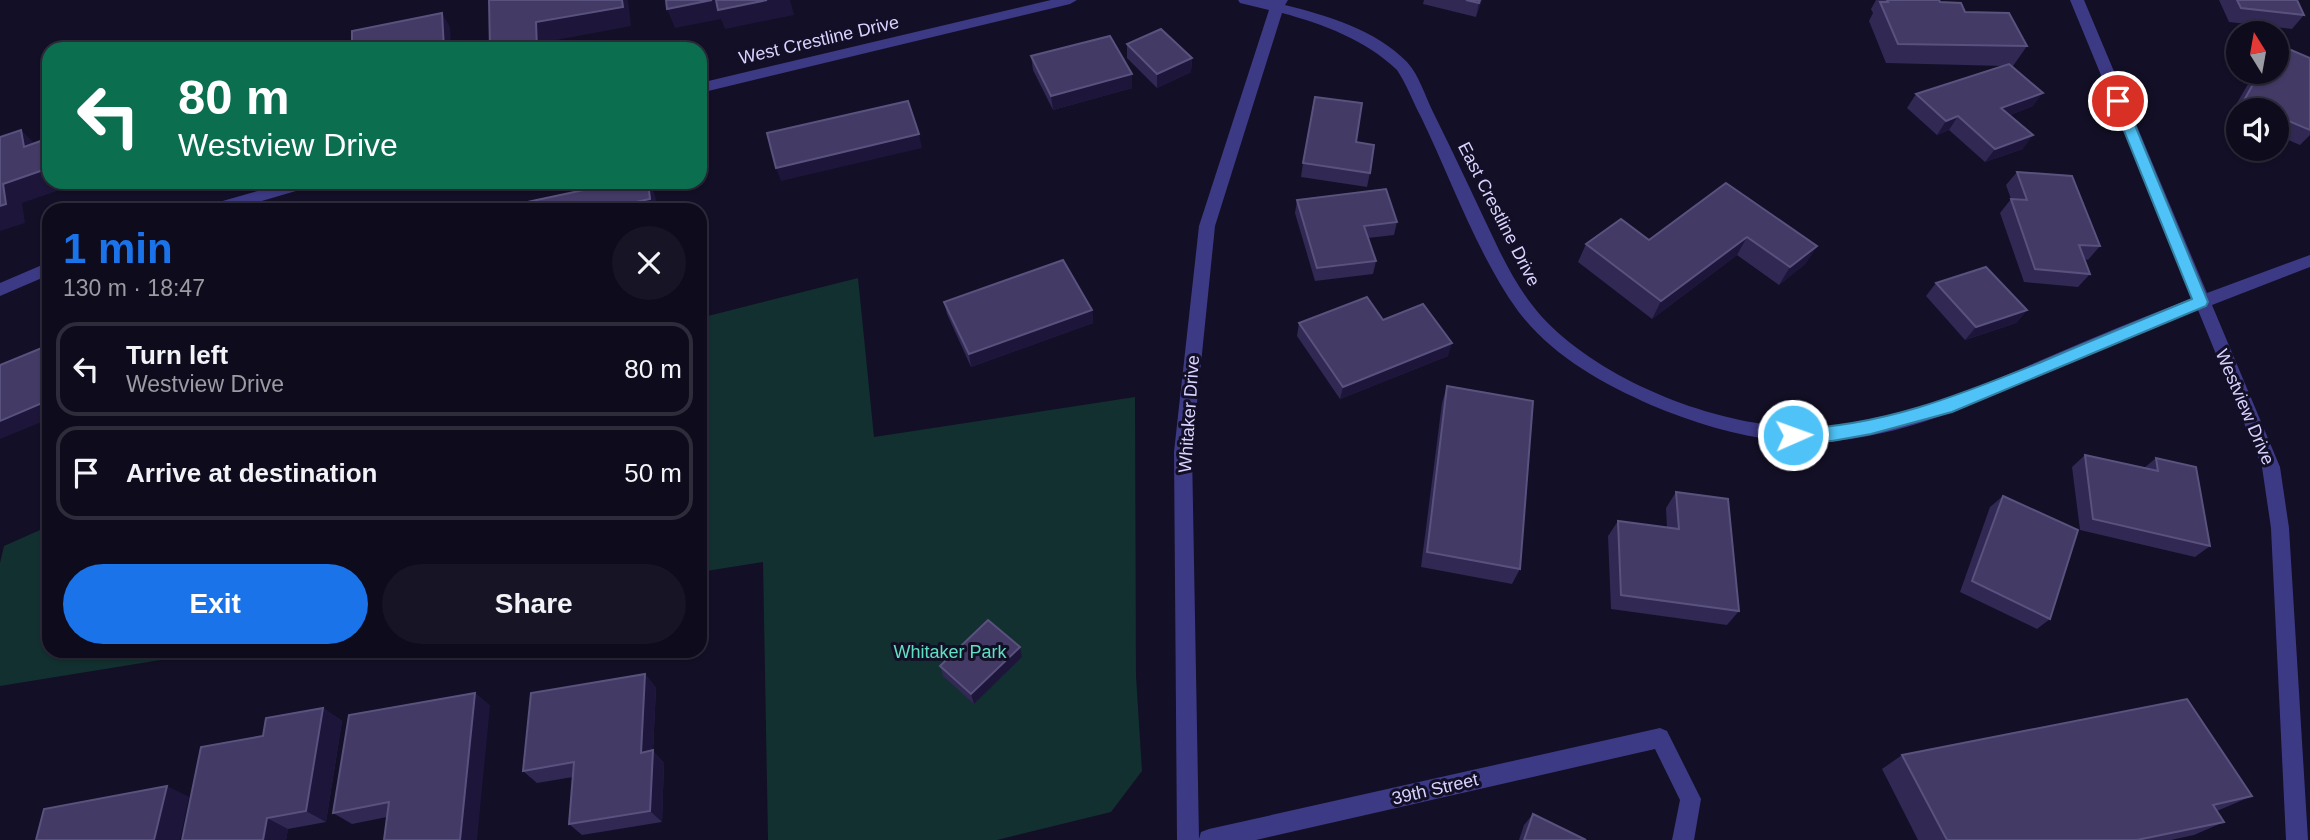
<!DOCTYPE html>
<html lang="en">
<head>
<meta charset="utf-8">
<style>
	:root { --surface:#0e0b1c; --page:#171425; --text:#f1f3f6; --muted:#9b9ba3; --line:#2e2b3b; --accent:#1a73e8 }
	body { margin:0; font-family:Helvetica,sans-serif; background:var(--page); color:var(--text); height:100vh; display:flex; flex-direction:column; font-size:26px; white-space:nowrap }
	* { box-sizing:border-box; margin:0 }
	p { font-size:23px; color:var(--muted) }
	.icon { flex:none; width:38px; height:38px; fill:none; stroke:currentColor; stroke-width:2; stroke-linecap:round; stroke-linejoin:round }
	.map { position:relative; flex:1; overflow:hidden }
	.side { position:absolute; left:42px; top:203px; width:665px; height:455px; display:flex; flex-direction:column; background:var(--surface); border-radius:21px; box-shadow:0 2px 5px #0004,0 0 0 2px var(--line) }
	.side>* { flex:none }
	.top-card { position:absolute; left:42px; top:42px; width:665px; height:147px; border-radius:21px; box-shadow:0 2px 5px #0004,0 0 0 2px var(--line); background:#0b6e4f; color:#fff; overflow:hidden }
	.needle { width:46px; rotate:349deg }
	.buttons { position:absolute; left:2226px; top:21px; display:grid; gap:14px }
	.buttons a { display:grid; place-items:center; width:63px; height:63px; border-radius:50%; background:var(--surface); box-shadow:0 2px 5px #0004,0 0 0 2px var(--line); font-size:35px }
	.pin { position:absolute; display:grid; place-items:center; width:60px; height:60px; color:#fff; margin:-30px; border:4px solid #fff; border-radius:50%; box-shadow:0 2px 7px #0007 }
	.me { position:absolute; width:77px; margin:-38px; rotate:88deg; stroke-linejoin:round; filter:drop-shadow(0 0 5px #0008) }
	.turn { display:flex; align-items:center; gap:24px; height:147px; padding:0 21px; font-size:32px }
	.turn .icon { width:91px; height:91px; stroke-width:2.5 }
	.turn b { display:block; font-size:49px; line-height:60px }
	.round { display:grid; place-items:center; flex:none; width:74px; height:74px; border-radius:37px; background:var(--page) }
	.overview { display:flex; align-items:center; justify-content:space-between; height:119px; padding:0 21px }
	h1 { font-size:42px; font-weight:800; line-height:52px; color:var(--accent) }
	.button { display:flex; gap:14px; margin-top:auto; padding:14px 21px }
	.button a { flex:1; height:80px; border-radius:42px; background:var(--accent); color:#fff; font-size:28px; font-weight:800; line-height:80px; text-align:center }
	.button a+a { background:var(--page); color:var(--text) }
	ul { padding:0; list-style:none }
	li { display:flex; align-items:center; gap:21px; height:94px; margin:0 14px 10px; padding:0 7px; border:4px solid var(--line); border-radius:21px }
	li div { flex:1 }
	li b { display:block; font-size:26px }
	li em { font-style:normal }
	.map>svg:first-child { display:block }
</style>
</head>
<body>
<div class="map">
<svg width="2310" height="840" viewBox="0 0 2310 840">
	<rect width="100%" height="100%" fill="#130f26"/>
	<g fill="#12302f">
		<polygon points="858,278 874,437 1135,397 1136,676 1142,771 1111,812 997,840 768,840 763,562 700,572 700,318"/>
		<polygon points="49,526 49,651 216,651 0,686 0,563 4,546"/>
	</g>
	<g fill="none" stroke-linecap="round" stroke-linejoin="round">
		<g fill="#3d3a85" fill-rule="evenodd">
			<polygon points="1051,0 1077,0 1070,4 700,93 700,83"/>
			<path d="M1238 0H1288L1285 5C1326 15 1376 30 1407 62 1419 75 1425 96 1433 112 1456 158 1477 204 1499 250 1511 274 1524 297 1542 317 1607 387 1741 437 1836 426 1910 418 1978 387 2046 358 2094 337 2143 317 2193 298L2070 0H2084L2207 293 2310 255V267L2212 305 2280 467 2289 528 2308 840H2286L2271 528 2262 467 2198 310C2150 328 2103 348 2056 368 1975 404 1888 445 1798 442 1748 440 1697 424 1651 405 1601 383 1551 355 1518 311 1478 256 1451 179 1421 117 1413 102 1407 85 1397 70 1366 40 1323 24 1282 13L1215 226 1192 452 1199 839 1201 832 1209 829 1660 728 1667 731 1701 799 1694 840H1672L1680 800 1655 749 1256 840H1177L1174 452 1199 226 1269 10 1240 3Z"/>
			<polygon points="289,182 316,182 313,186 231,210 203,210 205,206"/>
			<polygon points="49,262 49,275 0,296 0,283"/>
		</g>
	</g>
	<g fill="#312854">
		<polygon points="1424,0 1482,0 1476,17 1423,4"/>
		<polygon points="1876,0 1939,0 1940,2 1965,12 2027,46 2013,66 2011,66 2033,106 2010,115 2023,149 1985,162 1949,130 1937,135 1907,108 1916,94 2004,66 1886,63 1869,21 1873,13 1871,9"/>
		<polygon points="2219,0 2297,0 2304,15 2292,29 2229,22"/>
		<polygon points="1127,44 1192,58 1191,72 1157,88 1127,58"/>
		<polygon points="1031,56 1132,74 1132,88 1053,110 1033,70"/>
		<polygon points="2310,58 2310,135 2300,145 2277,135 2277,110 2238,110 2238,119 2230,115 2255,72 2277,72"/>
		<polygon points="1356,142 1370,173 1367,187 1301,177 1303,163"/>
		<polygon points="2017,172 2100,246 2088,260 2085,259 2090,274 2078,287 2024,282 2000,213 2011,199 2006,185"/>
		<polygon points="1726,183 1817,246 1805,264 1779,285 1737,255 1652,319 1578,262 1586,244 1649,240"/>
		<polygon points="1297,200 1397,222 1394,235 1368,238 1376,261 1373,274 1315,281 1295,213"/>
		<polygon points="1936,283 2027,310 2016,323 1965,340 1926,296"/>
		<polygon points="944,302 1092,310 1093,323 971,367 947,314"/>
		<polygon points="1383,320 1448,356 1340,399 1297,336 1299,323"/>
		<polygon points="1447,386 1520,569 1512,584 1421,567 1442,403"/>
		<polygon points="2085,455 2144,468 2156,458 2210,546 2195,557 2080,530 2072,467"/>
		<polygon points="1676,492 1739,611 1727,625 1611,609 1608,536 1618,521 1667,528 1666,508"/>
		<polygon points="2003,496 2050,619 2037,629 1960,592 1990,507"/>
		<polygon points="1020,647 1022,657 974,704 943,676 940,666"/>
		<polygon points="645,674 656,688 653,751 664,763 662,822 582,835 569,824 573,777 537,783 523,771"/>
		<polygon points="475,693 490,706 387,817 352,824 333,813"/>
		<polygon points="323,708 342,721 326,822 288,829 286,840 182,840 263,736"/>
		<polygon points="1902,755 2252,796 2217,811 2224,822 2194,835 2171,840 1918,840 1882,769"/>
		<polygon points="1533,814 1586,840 1519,840 1524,825"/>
	</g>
	<g fill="#1d163a">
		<polygon points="622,0 628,0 631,26 546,42 546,49 537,49 536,22"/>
		<polygon points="712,0 790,0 794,15 725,29 721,19 675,28 667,9"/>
		<polygon points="1480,0 1482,0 1476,17 1479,3"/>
		<polygon points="442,13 450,27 451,49 444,49"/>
		<polygon points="1192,58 1191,72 1157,88 1157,74"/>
		<polygon points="1132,74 1132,88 1053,110 1051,96"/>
		<polygon points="2043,93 2033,106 1991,122 2001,108"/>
		<polygon points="1958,116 1949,130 1937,135 1946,121"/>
		<polygon points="21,130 40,149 24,147"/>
		<polygon points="919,134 922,148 781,181 776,168"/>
		<polygon points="2033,135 2023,149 1985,162 1995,149"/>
		<polygon points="49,168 49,182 83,182 22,203 25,223 0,231 0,206 3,184"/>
		<polygon points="648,182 649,182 655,195 658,210 618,210 617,206"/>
		<polygon points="1747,237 1737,255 1652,319 1661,301"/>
		<polygon points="1817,246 1805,264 1779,285 1790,267"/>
		<polygon points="1092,310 1093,323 971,367 969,354"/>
		<polygon points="2027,310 2016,323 1965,340 1976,327"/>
		<polygon points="1452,343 1448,356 1340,399 1343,387"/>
		<polygon points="49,400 49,419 0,439 0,421"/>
		<polygon points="1020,647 1022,657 974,704 971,694"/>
		<polygon points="645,674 656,688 653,751 664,763 662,822 650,811 641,753"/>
		<polygon points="475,693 490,706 477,840 460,840"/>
		<polygon points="323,708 342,721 326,822 306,811"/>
		<polygon points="167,786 189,797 180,840 154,840"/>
		<polygon points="267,818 288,829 286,840 263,840"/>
	</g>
	<g fill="#433a66" stroke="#5a527e" stroke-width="2">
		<polygon points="489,0 622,0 623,7 536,22 537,49 490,49"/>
		<polygon points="666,0 712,0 667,9"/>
		<polygon points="716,0 767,0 718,10"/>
		<polygon points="1466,0 1480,0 1479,3"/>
		<polygon points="1887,0 1939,0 1940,2 1961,3 1965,12 2009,13 2027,46 1898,44 1880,2 1888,2"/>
		<polygon points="2237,0 2297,0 2304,15 2241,8"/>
		<polygon points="442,13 444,49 349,49 352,48 352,31"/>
		<polygon points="1161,29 1192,58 1157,74 1127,44"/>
		<polygon points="1110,36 1132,74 1051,96 1031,56"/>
		<polygon points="2277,44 2310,58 2310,130 2277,116 2277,110 2263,110 2243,102 2260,72 2277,72"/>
		<polygon points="2009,64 2043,93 2001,108 2033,135 1995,149 1958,116 1946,121 1916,94"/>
		<polygon points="1315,97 1362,103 1356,142 1374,145 1370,173 1303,163"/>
		<polygon points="908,101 919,134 776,168 767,133"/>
		<polygon points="21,130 24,147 49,138 49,168 3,184 6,204 0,206 0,137"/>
		<polygon points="2017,172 2072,176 2100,246 2079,245 2090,274 2035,269 2011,199 2027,200"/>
		<polygon points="621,182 648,182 650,199 617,206 618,210 513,210 513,205"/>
		<polygon points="1726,183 1817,246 1790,267 1747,237 1661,301 1586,244 1621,219 1649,240"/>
		<polygon points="1386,189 1397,222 1364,226 1376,261 1317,268 1297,200"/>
		<polygon points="1063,260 1092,310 969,354 944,302"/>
		<polygon points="1986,267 2027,310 1976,327 1936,283"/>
		<polygon points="1367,297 1383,320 1423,304 1452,343 1343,387 1299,323"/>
		<polygon points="49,345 49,400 0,421 0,365"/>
		<polygon points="1447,386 1533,401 1520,569 1427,552"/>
		<polygon points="2085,455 2158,471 2156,458 2196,467 2210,546 2093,519"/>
		<polygon points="1676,492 1728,499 1739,611 1621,595 1618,521 1679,529"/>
		<polygon points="2003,496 2078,530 2050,619 1972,581"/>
		<polygon points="988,620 1020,647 971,694 940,666"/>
		<polygon points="645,674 641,753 653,750 650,811 569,824 574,762 523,771 531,693"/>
		<polygon points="475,693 460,840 384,840 389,802 333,813 349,715"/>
		<polygon points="2187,699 2252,796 2213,805 2224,822 2137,840 1947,840 1902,755"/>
		<polygon points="323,708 306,811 267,818 263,840 182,840 201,747 263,736 266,718"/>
		<polygon points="167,786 154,840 36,840 44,809"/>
		<polygon points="1533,814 1586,840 1524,840"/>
	</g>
	<path fill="#4fc3f7" stroke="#337fa1" stroke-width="2" d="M2118 96 2125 101 2208 302 2206 306 1952 412 1871 434 1832 441 1787 440 1785 435 1787 430 1793 429C1883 426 1957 396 2039 363 2090 341 2141 320 2192 299L2112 101Z"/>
	<g text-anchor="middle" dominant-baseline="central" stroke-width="6" stroke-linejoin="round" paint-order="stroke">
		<g font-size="18" fill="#d9d4ff" stroke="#130f26">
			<text transform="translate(819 40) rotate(-13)">West Crestline Drive</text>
			<text transform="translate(1499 214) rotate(63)">East Crestline Drive</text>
			<text transform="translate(2245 407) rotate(67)">Westview Drive</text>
			<text transform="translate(1189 414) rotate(-86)">Whitaker Drive</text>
			<text transform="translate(1435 789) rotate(-13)">39th Street</text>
		</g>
		<g font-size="18" fill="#5fe0c0" stroke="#130f26">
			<text x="950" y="652">Whitaker Park</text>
		</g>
	</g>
</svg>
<div class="buttons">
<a><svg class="needle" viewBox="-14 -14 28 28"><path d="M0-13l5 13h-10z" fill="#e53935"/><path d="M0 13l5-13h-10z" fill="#9b9ba3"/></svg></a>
<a><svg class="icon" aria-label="sound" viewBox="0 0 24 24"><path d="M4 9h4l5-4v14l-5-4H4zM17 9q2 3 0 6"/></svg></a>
</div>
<div class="pin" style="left:2118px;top:101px;background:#d93025"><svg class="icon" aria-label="arrive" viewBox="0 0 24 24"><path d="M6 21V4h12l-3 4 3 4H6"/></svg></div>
<svg class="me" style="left:1793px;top:435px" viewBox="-20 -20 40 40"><circle r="17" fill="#4fc3f7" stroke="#fff" stroke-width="3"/><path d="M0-11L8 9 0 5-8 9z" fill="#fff"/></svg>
<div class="top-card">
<div class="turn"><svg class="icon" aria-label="left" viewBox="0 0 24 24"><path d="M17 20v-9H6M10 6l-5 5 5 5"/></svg><div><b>80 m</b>Westview Drive</div></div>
</div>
<section class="side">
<div class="overview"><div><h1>1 min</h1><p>130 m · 18:47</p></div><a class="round"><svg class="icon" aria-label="close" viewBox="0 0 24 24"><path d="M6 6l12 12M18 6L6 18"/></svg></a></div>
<ul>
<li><svg class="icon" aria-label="left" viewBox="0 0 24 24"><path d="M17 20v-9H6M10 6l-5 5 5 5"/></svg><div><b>Turn left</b><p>Westview Drive</p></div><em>80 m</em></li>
<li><svg class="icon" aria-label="arrive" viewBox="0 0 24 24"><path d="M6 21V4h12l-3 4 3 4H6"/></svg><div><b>Arrive at destination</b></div><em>50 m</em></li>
</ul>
<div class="button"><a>Exit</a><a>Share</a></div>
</section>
</div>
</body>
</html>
